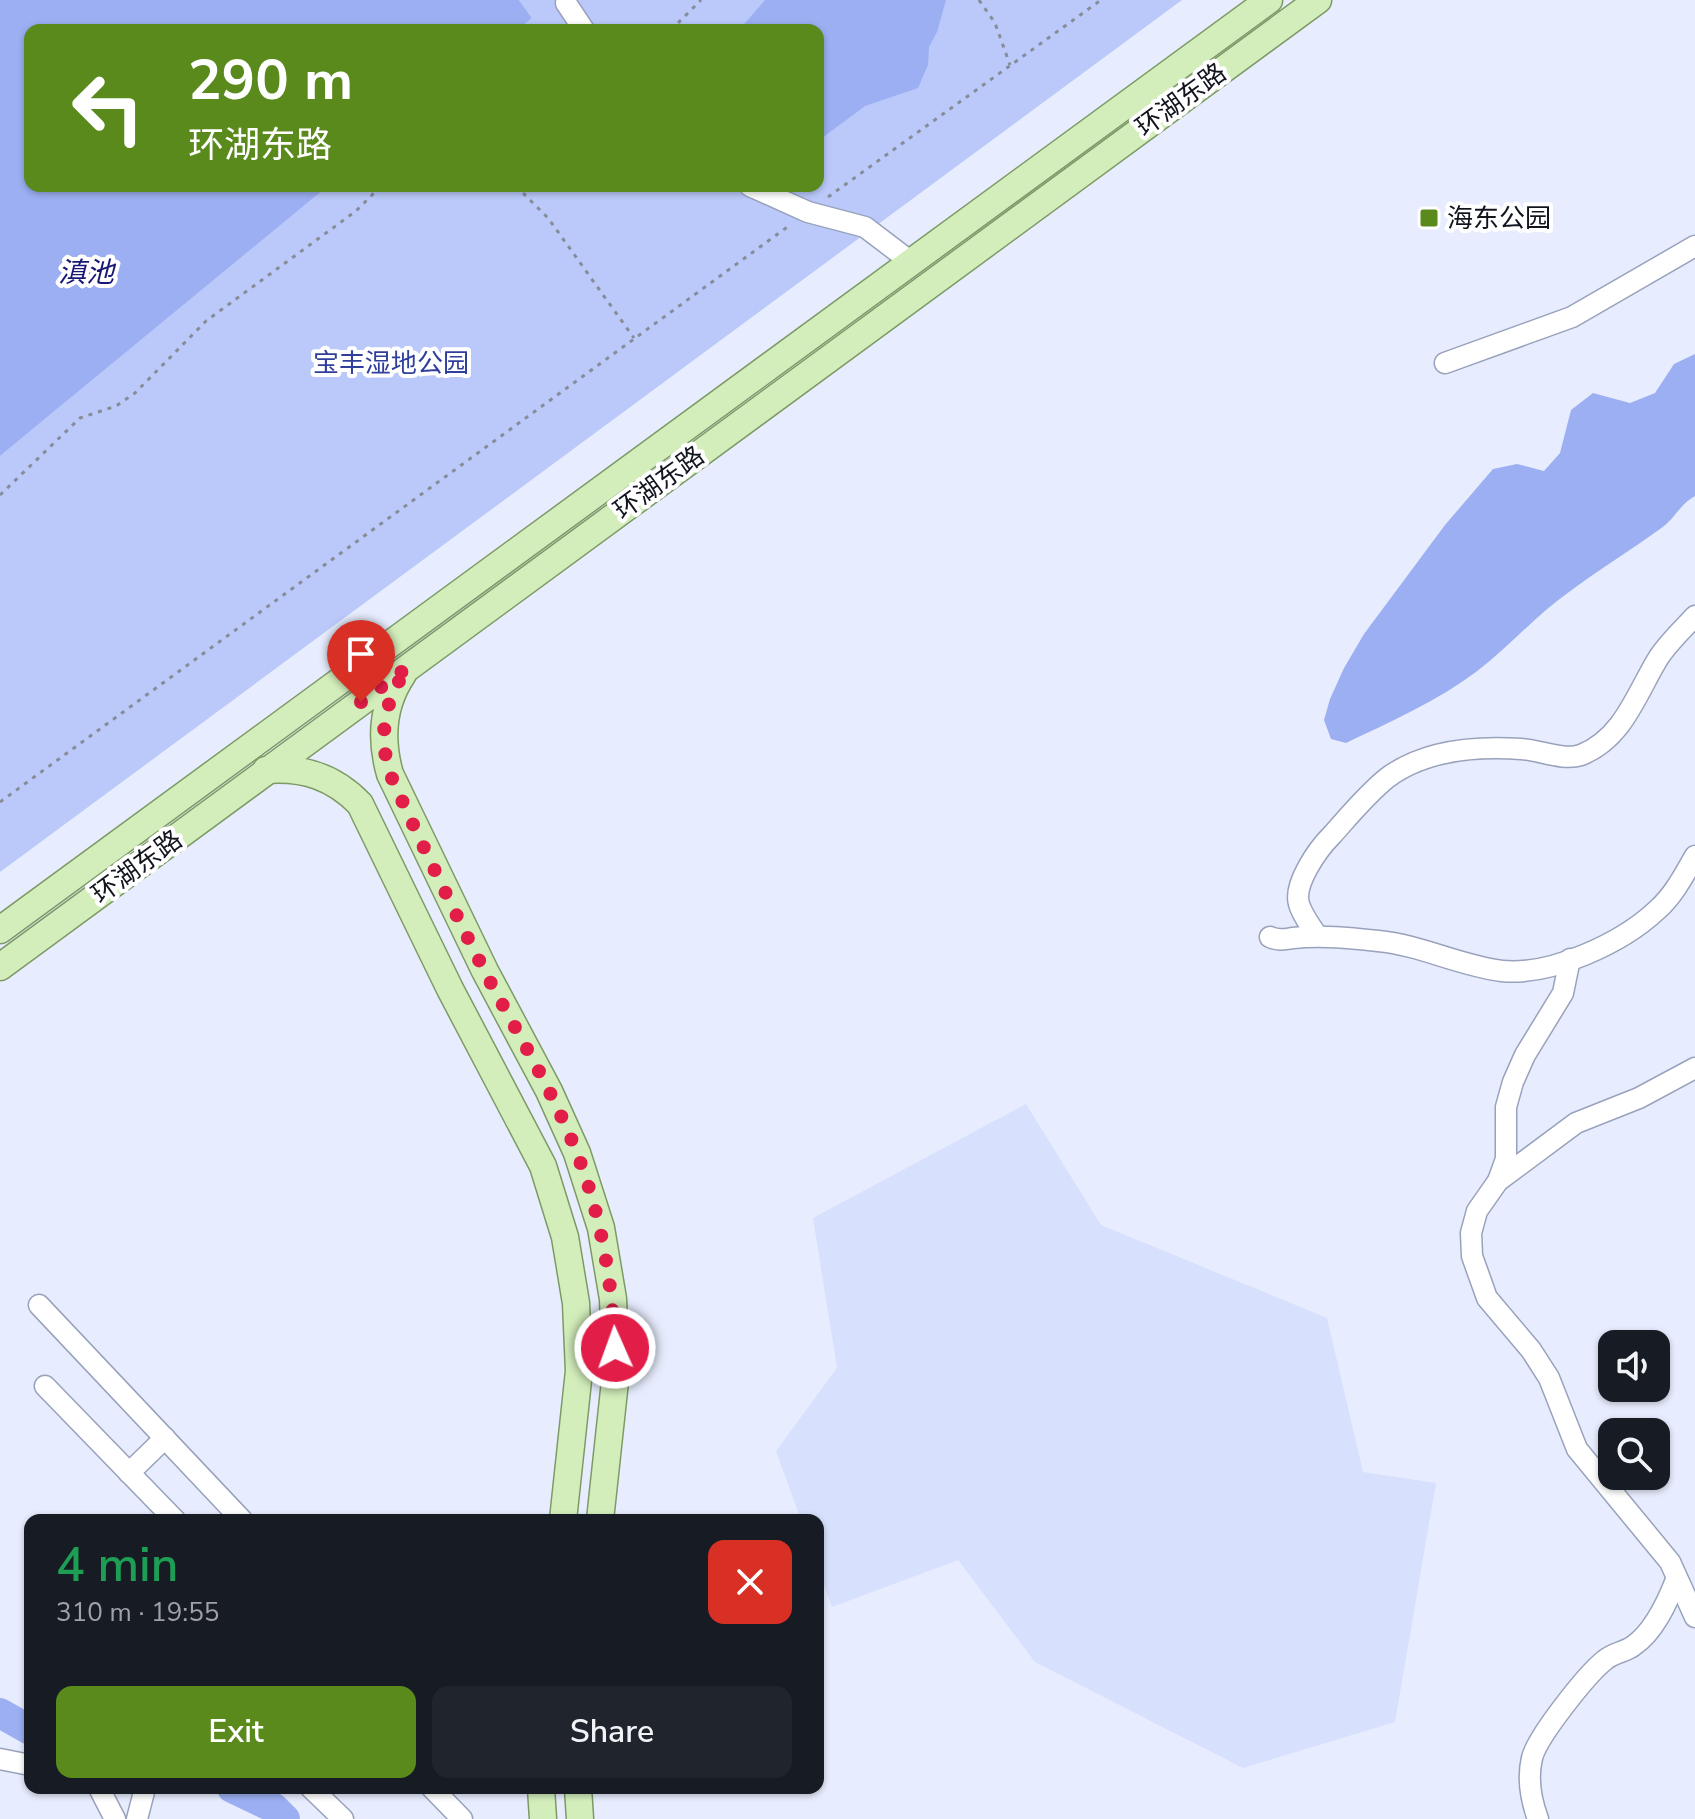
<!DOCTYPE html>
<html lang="en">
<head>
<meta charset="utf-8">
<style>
	:root { --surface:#171b24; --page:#20242c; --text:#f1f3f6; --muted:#9ea1a6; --accent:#5a891c }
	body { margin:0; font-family:"Nunito Sans","Noto Sans SC",sans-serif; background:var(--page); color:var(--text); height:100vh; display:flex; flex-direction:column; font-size:30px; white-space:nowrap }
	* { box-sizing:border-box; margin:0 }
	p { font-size:26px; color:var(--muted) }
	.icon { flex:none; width:44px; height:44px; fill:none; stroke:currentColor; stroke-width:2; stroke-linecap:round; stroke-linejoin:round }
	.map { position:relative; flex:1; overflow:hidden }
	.details { position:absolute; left:24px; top:1514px; width:800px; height:280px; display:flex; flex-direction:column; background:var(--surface); border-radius:16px; box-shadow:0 2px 6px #0004 }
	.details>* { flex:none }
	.top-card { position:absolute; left:24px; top:24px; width:800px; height:168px; border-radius:16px; box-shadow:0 2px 6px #0004; background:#5a891c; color:#fff; overflow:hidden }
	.controls { position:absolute; left:1598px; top:1330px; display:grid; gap:16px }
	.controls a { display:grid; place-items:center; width:72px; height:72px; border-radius:16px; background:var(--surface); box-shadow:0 2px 6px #0004; font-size:40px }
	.pin { position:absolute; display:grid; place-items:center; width:68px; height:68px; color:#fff; margin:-82px -34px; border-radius:50% 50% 50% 0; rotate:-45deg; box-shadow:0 0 8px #0007 }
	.pin .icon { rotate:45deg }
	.me { position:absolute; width:88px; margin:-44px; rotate:358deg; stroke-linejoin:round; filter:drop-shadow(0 0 6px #0008) }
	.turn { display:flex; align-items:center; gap:28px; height:168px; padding:0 32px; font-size:36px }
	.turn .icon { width:104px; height:104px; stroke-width:2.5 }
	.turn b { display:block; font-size:56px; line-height:68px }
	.round { display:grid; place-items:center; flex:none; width:84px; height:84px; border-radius:16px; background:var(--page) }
	.headline { display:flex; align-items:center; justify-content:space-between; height:136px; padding:0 32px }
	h1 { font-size:48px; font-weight:600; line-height:60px; color:#1e9e55 }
	.button { display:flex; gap:16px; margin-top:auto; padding:16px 32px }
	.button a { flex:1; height:92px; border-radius:16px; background:var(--accent); color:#fff; font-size:32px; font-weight:600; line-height:92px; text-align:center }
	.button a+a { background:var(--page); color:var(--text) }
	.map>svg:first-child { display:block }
</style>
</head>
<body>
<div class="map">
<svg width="1695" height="1819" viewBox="0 0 1695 1819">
	<rect width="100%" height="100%" fill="#e7edfe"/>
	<polygon fill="#d7e0fd" points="1026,1104 1101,1225 1327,1318 1363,1472 1436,1483 1395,1722 1243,1768 1035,1662 958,1560 832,1607 818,1569 818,1520 801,1520 776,1451 837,1368 813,1218"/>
	<polygon fill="#bac9fa" points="519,0 1182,0 0,872 0,456 328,186 818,186 818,30 517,30 532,18"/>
	<g fill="#9caff2">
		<polygon points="0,0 519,0 532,18 517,30 30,30 30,186 328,186 0,456"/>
		<polygon points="765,0 946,0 937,32 929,47 928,65 918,88 865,106 818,141 818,30 739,30"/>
		<path d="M1695 354V496C1680 504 1674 520 1660 529 1630 551 1598 570 1569 592 1535 616 1509 647 1476 672 1437 701 1390 722 1346 743L1331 739 1324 720 1330 699 1344 668 1364 634 1445 525 1493 469 1517 464 1544 471 1560 453 1571 410 1593 393 1630 403 1655 393 1674 364Z"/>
	</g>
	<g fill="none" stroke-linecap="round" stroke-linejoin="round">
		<g stroke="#9caff2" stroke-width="30">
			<polyline points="0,1713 30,1730"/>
			<polyline points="232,1788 274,1808 285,1819"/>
		</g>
		<defs>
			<g id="minor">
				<polyline points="566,3 584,30"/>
				<polyline points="750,186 808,212 865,227 911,262"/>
				<polyline points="1445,363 1572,317 1695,246"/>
				<path d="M1317 936C1311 926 1302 915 1299 904 1293 884 1318 849 1332 835 1349 816 1367 794 1387 778 1424 750 1477 746 1521 749 1540 750 1563 761 1581 755 1624 738 1637 692 1659 657 1669 642 1683 629 1695 616"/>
				<path d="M1270 937C1278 941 1285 939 1293 938 1322 935 1350 938 1378 941 1421 945 1460 966 1502 971 1551 976 1622 943 1657 910 1674 895 1684 875 1695 856"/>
				<polyline points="1570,959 1563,993 1525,1055 1513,1082 1506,1107 1506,1159 1498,1181 1477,1211 1471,1233 1472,1256 1487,1298 1531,1350 1549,1378 1577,1449 1670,1562 1695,1617"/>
				<polyline points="1498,1181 1576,1123 1639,1098 1695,1068"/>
				<polyline points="39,1305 242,1520"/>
				<polyline points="45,1386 175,1520"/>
				<polyline points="129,1473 165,1438"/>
				<polyline points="0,1759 30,1765"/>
				<polyline points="99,1788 115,1819"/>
				<polyline points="311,1788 343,1819"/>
				<polyline points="432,1788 462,1819"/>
				<polyline points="137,1819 145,1788"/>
				<path d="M1538 1819C1531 1800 1527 1779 1532 1758 1537 1737 1587 1674 1605 1660 1613 1653 1625 1652 1633 1646 1654 1632 1667 1603 1676 1580"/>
			</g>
			<g id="major">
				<path d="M403 674C382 705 380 739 390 774L485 971 549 1091 577 1153 601 1228 613 1299 616 1372 600 1520"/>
				<path d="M266 770C304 767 334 777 360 804L450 989 543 1166 565 1237 576 1303 579 1371 563 1520"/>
				<polyline points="0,930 1269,0"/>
				<polyline points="0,967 1318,0"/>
				<polyline points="541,1788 543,1819"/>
				<polyline points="578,1788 580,1819"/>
			</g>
		</defs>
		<use href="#minor" stroke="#99a2bc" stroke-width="23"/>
		<use href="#major" stroke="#7d9a66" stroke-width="29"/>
		<g stroke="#878c99" stroke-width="3" stroke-dasharray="4 6" stroke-linecap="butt">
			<polyline points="979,0 995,23 1010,65"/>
			<polyline points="671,30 701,0"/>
			<polyline points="516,186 548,218 634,338"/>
			<polyline points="828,197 1101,0"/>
			<polyline points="0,495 80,418 116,406 135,393 206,321 356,211 381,186"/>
			<polyline points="0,802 790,225"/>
		</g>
		<use href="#minor" stroke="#fff" stroke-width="20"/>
		<use href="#major" stroke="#d3eebb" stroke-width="26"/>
	</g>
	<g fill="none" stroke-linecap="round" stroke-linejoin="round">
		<path stroke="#e11d48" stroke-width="14" stroke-dasharray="0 25.2" d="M361 702 408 667C384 701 378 735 390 774 420 841 452 907 485 972 516 1031 552 1089 576 1151 601 1214 612 1281 615 1348"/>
	</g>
	<rect fill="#5a891c" stroke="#fff" stroke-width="3" x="1419" y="208" width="20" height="20" rx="4"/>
	<g text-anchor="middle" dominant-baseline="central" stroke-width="8" stroke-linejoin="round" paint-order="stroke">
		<g font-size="26" fill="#12151e" stroke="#fff">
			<text transform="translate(1181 100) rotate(-36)">环湖东路</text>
			<text transform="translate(659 483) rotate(-36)">环湖东路</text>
			<text transform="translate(137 867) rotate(-36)">环湖东路</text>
		</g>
		<g font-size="26" fill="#12151e" stroke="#fff" text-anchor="start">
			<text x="1447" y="218">海东公园</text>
		</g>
		<g font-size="26" fill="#303e9c" stroke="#fff">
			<text x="391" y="363">宝丰湿地公园</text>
		</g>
		<g font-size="28" font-style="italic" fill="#181876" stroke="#fff">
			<text x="86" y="273">滇池</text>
		</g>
	</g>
</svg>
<div class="controls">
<a><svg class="icon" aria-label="sound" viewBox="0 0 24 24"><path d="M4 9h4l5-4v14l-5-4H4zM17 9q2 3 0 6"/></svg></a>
<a><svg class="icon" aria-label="search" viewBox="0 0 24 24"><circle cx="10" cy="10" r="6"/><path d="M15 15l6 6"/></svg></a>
</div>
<div class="pin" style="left:361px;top:702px;background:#d93025"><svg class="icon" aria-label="arrive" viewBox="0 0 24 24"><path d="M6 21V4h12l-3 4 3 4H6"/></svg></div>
<svg class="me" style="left:615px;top:1348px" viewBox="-20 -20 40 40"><circle r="17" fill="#e11d48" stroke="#fff" stroke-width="3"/><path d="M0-11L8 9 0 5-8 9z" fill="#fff"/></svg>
<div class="top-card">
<div class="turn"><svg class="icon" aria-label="left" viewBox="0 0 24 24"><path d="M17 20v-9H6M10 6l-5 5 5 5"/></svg><div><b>290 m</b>环湖东路</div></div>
</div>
<section class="details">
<div class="headline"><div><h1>4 min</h1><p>310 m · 19:55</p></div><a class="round" style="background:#d93025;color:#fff"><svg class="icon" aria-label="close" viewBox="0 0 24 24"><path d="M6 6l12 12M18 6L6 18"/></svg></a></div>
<div class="button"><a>Exit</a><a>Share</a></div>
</section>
</div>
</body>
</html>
